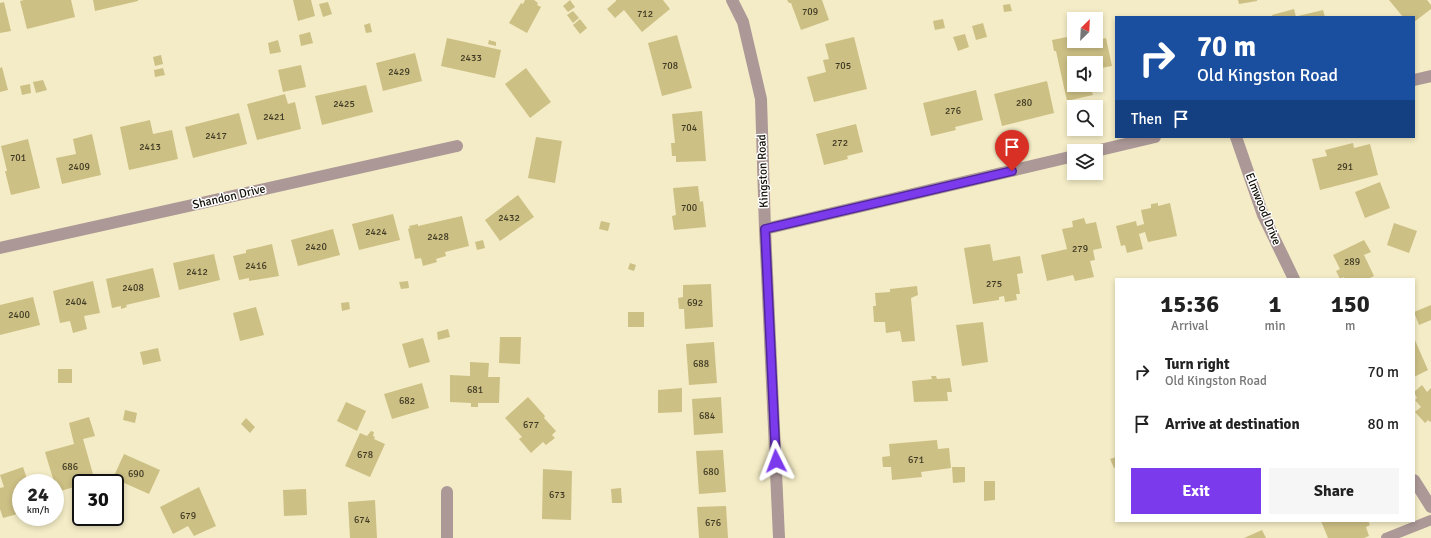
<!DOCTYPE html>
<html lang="en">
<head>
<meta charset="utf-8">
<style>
	:root { --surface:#fff; --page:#f6f6f6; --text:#222; --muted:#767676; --accent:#7c3aed }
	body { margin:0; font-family:Signika,sans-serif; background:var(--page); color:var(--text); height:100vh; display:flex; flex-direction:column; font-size:15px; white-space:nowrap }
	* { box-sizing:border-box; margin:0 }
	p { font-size:13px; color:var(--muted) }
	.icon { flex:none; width:22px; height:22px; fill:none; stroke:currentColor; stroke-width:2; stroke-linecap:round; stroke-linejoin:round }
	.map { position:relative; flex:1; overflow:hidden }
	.drawer { position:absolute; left:1115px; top:278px; width:300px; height:244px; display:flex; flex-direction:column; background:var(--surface); border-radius:0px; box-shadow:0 2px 6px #0003 }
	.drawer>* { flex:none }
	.guide { position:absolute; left:1115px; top:16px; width:300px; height:122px; border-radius:0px; box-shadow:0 2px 6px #0003; background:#1a4fa0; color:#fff; overflow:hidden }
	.needle { width:26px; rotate:24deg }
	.fabs { position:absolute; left:1067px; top:12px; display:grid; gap:8px }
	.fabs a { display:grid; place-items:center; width:36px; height:36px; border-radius:0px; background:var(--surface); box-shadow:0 2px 6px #0003; font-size:20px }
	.speed { position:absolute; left:12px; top:474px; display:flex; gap:8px; font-size:20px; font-weight:700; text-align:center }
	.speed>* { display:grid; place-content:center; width:52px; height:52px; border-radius:50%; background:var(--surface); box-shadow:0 2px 6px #0003; line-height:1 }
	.speed small { font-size:10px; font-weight:400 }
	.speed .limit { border:2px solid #111; border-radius:6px; background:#fff; color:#111 }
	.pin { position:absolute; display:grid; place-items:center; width:34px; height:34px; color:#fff; margin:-41px -17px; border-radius:50% 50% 50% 0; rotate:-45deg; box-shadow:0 0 4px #0007 }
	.pin .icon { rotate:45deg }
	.me { position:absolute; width:44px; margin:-22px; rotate:357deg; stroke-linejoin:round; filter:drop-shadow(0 0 3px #0008) }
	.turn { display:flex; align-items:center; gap:14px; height:84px; padding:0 16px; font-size:18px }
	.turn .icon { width:52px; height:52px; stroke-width:2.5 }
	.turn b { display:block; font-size:28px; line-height:34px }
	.then { display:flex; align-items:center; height:38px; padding:0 16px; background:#0003; gap:8px; font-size:15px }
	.eta { display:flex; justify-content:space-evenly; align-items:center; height:68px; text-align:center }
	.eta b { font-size:24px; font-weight:700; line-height:28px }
	.primary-button { display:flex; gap:8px; margin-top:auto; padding:8px 16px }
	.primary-button a { flex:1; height:46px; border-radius:0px; background:var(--accent); color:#fff; font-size:16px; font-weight:700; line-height:46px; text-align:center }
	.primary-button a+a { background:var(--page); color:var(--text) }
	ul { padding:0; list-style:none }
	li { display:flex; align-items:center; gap:12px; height:52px; padding:0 16px }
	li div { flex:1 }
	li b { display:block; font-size:15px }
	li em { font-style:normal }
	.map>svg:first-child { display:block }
</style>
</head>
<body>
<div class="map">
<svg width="1431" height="538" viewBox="0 0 1431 538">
	<rect width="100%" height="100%" fill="#f4ecc6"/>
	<g fill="#cdc085">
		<polygon points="24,0 71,0 75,17 27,29 20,1"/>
		<polygon points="93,0 138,0 138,1 95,11"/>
		<polygon points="293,0 311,0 315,16 298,21"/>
		<polygon points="525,0 534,0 538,3 537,5 541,7 527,33 509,23 521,3 523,4"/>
		<polygon points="570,0 575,7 568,12 563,6"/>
		<polygon points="616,0 663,0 670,9 642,32 624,10 615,18 607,9 616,1"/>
		<polygon points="787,0 822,0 829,20 801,30 791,3 789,3"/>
		<polygon points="1238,0 1257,0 1257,1 1239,4"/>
		<polygon points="1389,0 1427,0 1431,5 1431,9 1414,22 1414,17 1403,17"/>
		<polygon points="4,2 11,31 0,33 0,3"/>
		<polygon points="328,2 332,14 323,17 319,4"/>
		<polygon points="1010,4 1012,11 1004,12 1003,5"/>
		<polygon points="1294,9 1296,17 1273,17 1272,15"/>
		<polygon points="1323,10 1325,17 1298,17 1298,16"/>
		<polygon points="573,11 579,18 573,23 567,15"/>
		<polygon points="580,19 587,28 580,34 573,25"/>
		<polygon points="943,19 945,28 935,30 933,21"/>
		<polygon points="370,23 372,32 366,33 364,25"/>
		<polygon points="983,23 987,37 976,40 972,26"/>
		<polygon points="310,32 313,43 301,46 299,35"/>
		<polygon points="965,34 969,47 958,51 953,37"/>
		<polygon points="677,35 692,88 662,96 648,43"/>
		<polygon points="854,37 867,89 814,102 807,77 826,72 823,60 829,59 825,44"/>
		<polygon points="1067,37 1069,46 1106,38 1112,66 1096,69 1096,63 1074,63 1074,85 1090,85 1093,95 1067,101 1056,51 1054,51 1052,40"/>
		<polygon points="447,38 501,50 495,78 441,66"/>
		<polygon points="278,40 281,52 270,54 268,43"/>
		<polygon points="489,40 496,42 496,46 488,44"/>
		<polygon points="415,53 422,81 383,91 376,63"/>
		<polygon points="161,55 163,64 155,66 153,57"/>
		<polygon points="301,65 306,87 283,92 278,70"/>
		<polygon points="2,67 8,90 0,92 0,68"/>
		<polygon points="163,68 165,75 155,77 154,70"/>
		<polygon points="526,68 551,102 530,118 505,84"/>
		<polygon points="43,80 47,90 36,93 33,82"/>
		<polygon points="1047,81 1054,113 1002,126 994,94"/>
		<polygon points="30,84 31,93 22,95 20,86"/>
		<polygon points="366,85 373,112 322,125 315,96"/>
		<polygon points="976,90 983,120 955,127 956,130 931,136 923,103"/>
		<polygon points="285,94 288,104 295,102 301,129 257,140 247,104"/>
		<polygon points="702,111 706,161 676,162 676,156 672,156 671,143 675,143 672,114"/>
		<polygon points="239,113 247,144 193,158 185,127"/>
		<polygon points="150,120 153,134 172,130 178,159 129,170 120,127"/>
		<polygon points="856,124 863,152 847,156 848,159 824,165 816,134"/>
		<polygon points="92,134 101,175 62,184 56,158 76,154 73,139"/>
		<polygon points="536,137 562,141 555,183 528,178"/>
		<polygon points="28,139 40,188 11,195 5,171 7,171 1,146"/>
		<polygon points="1353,143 1354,148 1370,144 1378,175 1320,190 1312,159 1327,156 1325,150"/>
		<polygon points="1380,182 1390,208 1365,218 1355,192"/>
		<polygon points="698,186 700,202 703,201 706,227 674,230 672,216 676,215 673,188"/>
		<polygon points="518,195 534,217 500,241 485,220"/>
		<polygon points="1158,203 1158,206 1170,203 1177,236 1148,242 1145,232 1139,234 1143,249 1127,253 1125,245 1121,246 1116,226 1136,221 1137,226 1144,224 1141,210 1151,208 1151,204"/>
		<polygon points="393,214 400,240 359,250 352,224"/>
		<polygon points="462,216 469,246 445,252 446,256 436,259 437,262 423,266 421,258 415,259 408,229 410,228 409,226 418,224 418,226"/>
		<polygon points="1084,218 1086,224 1096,222 1102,248 1093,250 1095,260 1090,261 1094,277 1075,281 1073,275 1047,281 1041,255 1067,249 1062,229 1073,227 1072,221"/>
		<polygon points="601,221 610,223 608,231 599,229"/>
		<polygon points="1394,223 1417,231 1409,253 1387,245"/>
		<polygon points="333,229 340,255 298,266 291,240"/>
		<polygon points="483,240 485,248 477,250 475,242"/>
		<polygon points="1364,240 1371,252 1364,255 1374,276 1368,279 1344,279 1344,277 1340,279 1336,271 1340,269 1333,255"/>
		<polygon points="272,244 279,276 249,281 249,278 239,280 233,256 246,253 246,250"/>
		<polygon points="990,244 993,261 1020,256 1023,273 1017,274 1020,294 1016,294 1017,300 1005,302 1004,296 999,297 999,300 973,304 964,248"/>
		<polygon points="214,254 220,280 179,290 173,263"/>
		<polygon points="630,263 636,265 634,271 628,269"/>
		<polygon points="153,268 160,297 126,305 127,307 121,309 121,306 112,308 106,279"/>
		<polygon points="93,281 100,313 84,316 87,329 73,333 70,321 60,323 53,291"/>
		<polygon points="408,281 409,288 401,289 399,282"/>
		<polygon points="711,284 713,327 685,329 684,309 679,309 678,298 683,297 683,285"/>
		<polygon points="917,286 918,295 911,298 915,341 902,342 900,331 886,333 885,322 874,322 873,306 876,306 875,293 890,292 890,289"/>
		<polygon points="33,297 40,325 0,335 0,305"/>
		<polygon points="349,302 350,309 342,311 341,303"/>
		<polygon points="1431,305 1431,320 1419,325 1414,312"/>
		<polygon points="256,307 264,335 240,341 233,313"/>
		<rect x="628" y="312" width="16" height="15"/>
		<polygon points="983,322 988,362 962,366 956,325"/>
		<polygon points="448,329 450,337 438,340 437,332"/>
		<polygon points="500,337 521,337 520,364 499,363"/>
		<polygon points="423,338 430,362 409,368 402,344"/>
		<polygon points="1414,338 1428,370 1414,377"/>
		<polygon points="714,342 717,383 689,385 686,344"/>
		<polygon points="158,348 161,361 143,365 140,352"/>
		<polygon points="470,362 489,363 488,377 500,377 499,403 478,403 478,407 471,407 471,403 450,402 450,375 470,376"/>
		<rect x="58" y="369" width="14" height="14"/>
		<polygon points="931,376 936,376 937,379 950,378 952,392 947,392 948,401 914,402 912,381 932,379"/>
		<polygon points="422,383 429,408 392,419 384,394"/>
		<polygon points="1422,385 1427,392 1431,388 1431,421 1430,422 1428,420 1425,423 1415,412 1421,407 1415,400 1417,398 1414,392"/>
		<polygon points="682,388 682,412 658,413 658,390"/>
		<polygon points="528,397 545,416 544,418 556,431 552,435 555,438 546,445 543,442 531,453 519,439 522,437 505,418"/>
		<polygon points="721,397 723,433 694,435 692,399"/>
		<polygon points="346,402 366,411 357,431 337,421"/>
		<polygon points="125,410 137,413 135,423 123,420"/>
		<polygon points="89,417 95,436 83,439 95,481 89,483 81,483 81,485 57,492 45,452 74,444 69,423"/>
		<polygon points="246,418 255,427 250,433 241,424"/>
		<polygon points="371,431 374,432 373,436 375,437 374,439 385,444 370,477 345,466 360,433 367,436"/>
		<polygon points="937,440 938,449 949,448 951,468 921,472 922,477 892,480 891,467 883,467 882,457 890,456 889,444"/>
		<polygon points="723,450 726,492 699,494 696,451"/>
		<polygon points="124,454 160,470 149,494 113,478"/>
		<polygon points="1116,457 1116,467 1114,468 1110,459"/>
		<polygon points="23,467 27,479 32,478 34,483 21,483 21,513 3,518 0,509 0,488 4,487 0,475"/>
		<polygon points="952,467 965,467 965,482 953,483"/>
		<polygon points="543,469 572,471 571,520 542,519"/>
		<polygon points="984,481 995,481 995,500 984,501"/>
		<polygon points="199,487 216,526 194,536 188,526 173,534 160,507"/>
		<polygon points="621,488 622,503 612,503 611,489"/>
		<polygon points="306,489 307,515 284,516 283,490"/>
		<polygon points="375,500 377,538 350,538 348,502"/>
		<polygon points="726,506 728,538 699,538 697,507"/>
		<polygon points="1321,521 1368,521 1370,525 1366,527 1369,536 1364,538 1328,538"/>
		<polygon points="1262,530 1266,538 1244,538"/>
	</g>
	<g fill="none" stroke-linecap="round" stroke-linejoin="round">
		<polyline stroke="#ab9897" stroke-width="10" points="1386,538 1431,520"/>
		<g stroke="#ab9897" stroke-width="12">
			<polyline points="732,0 743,22 761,99 765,229 779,538"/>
			<polyline points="1414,80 1431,76"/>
			<polyline points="1236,137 1263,215 1294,279"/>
			<polyline points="1096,151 1155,137"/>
			<polyline points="765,229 1074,156"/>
			<polyline points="0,248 457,146"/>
			<polyline points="1414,480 1431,507"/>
			<polyline points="447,538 447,492"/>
		</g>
	</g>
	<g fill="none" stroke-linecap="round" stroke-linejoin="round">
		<defs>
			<polyline id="route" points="776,461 765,229 1012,171"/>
		</defs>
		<use href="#route" stroke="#51269a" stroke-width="10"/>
		<use href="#route" stroke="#7c3aed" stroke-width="7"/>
	</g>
	<g text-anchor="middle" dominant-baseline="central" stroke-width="3" stroke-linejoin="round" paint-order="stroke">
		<g font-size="10" fill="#3e3923">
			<text x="810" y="12">709</text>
			<text x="645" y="14">712</text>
			<text x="471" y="58">2433</text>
			<text x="670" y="66">708</text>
			<text x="843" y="66">705</text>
			<text x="399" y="72">2429</text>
			<text x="1024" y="103">280</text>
			<text x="344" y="104">2425</text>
			<text x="953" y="111">276</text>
			<text x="274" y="117">2421</text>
			<text x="689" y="128">704</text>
			<text x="216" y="136">2417</text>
			<text x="840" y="143">272</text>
			<text x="150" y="147">2413</text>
			<text x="18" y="158">701</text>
			<text x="79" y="167">2409</text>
			<text x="1345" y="167">291</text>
			<text x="689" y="208">700</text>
			<text x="509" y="218">2432</text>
			<text x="376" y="232">2424</text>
			<text x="438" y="237">2428</text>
			<text x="316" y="247">2420</text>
			<text x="1080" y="249">279</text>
			<text x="1352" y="262">289</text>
			<text x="256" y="266">2416</text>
			<text x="197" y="272">2412</text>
			<text x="994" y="284">275</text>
			<text x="133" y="288">2408</text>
			<text x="76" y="302">2404</text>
			<text x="695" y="303">692</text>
			<text x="19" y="315">2400</text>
			<text x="701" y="364">688</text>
			<text x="475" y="390">681</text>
			<text x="407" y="401">682</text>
			<text x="707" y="416">684</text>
			<text x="531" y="425">677</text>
			<text x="365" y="455">678</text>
			<text x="916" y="460">671</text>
			<text x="70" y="467">686</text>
			<text x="711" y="472">680</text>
			<text x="136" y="474">690</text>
			<text x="557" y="495">673</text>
			<text x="188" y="516">679</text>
			<text x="362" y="520">674</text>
			<text x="713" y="523">676</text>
		</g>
		<g font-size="12" fill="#0f0c02" stroke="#fff">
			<text transform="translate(763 171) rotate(-92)">Kingston Road</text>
			<text transform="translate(229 197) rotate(-13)">Shandon Drive</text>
			<text transform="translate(1263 209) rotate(68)">Elmwood Drive</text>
		</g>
	</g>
</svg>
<div class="fabs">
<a><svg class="needle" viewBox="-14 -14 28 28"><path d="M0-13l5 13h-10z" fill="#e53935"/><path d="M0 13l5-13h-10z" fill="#767676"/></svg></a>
<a><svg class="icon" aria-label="sound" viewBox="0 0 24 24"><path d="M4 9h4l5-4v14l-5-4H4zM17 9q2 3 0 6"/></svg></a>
<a><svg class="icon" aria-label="search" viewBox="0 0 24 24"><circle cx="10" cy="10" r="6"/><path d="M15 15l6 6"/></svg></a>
<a><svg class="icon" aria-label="layers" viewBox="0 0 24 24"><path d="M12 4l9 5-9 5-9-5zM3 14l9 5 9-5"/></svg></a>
</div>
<div class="speed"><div>24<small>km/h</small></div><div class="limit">30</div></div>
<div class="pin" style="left:1012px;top:171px;background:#d93025"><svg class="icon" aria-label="arrive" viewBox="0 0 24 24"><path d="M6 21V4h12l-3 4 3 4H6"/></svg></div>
<svg class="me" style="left:776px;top:461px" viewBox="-20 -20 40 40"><path d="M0-17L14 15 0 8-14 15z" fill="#7c3aed" stroke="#fff" stroke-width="4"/></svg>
<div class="guide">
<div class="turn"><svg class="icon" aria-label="right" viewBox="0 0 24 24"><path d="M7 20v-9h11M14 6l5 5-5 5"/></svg><div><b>70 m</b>Old Kingston Road</div></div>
<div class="then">Then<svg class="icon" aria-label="arrive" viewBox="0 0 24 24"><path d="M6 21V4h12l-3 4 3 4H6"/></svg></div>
</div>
<section class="drawer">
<div class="eta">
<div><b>15:36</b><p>Arrival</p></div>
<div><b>1</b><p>min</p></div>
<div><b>150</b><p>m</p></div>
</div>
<ul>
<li><svg class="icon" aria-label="right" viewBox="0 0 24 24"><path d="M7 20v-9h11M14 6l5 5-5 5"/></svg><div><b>Turn right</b><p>Old Kingston Road</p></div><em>70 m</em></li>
<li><svg class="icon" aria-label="arrive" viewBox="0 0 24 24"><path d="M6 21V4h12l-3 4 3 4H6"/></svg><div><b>Arrive at destination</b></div><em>80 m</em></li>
</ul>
<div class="primary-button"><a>Exit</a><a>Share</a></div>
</section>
</div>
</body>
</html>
